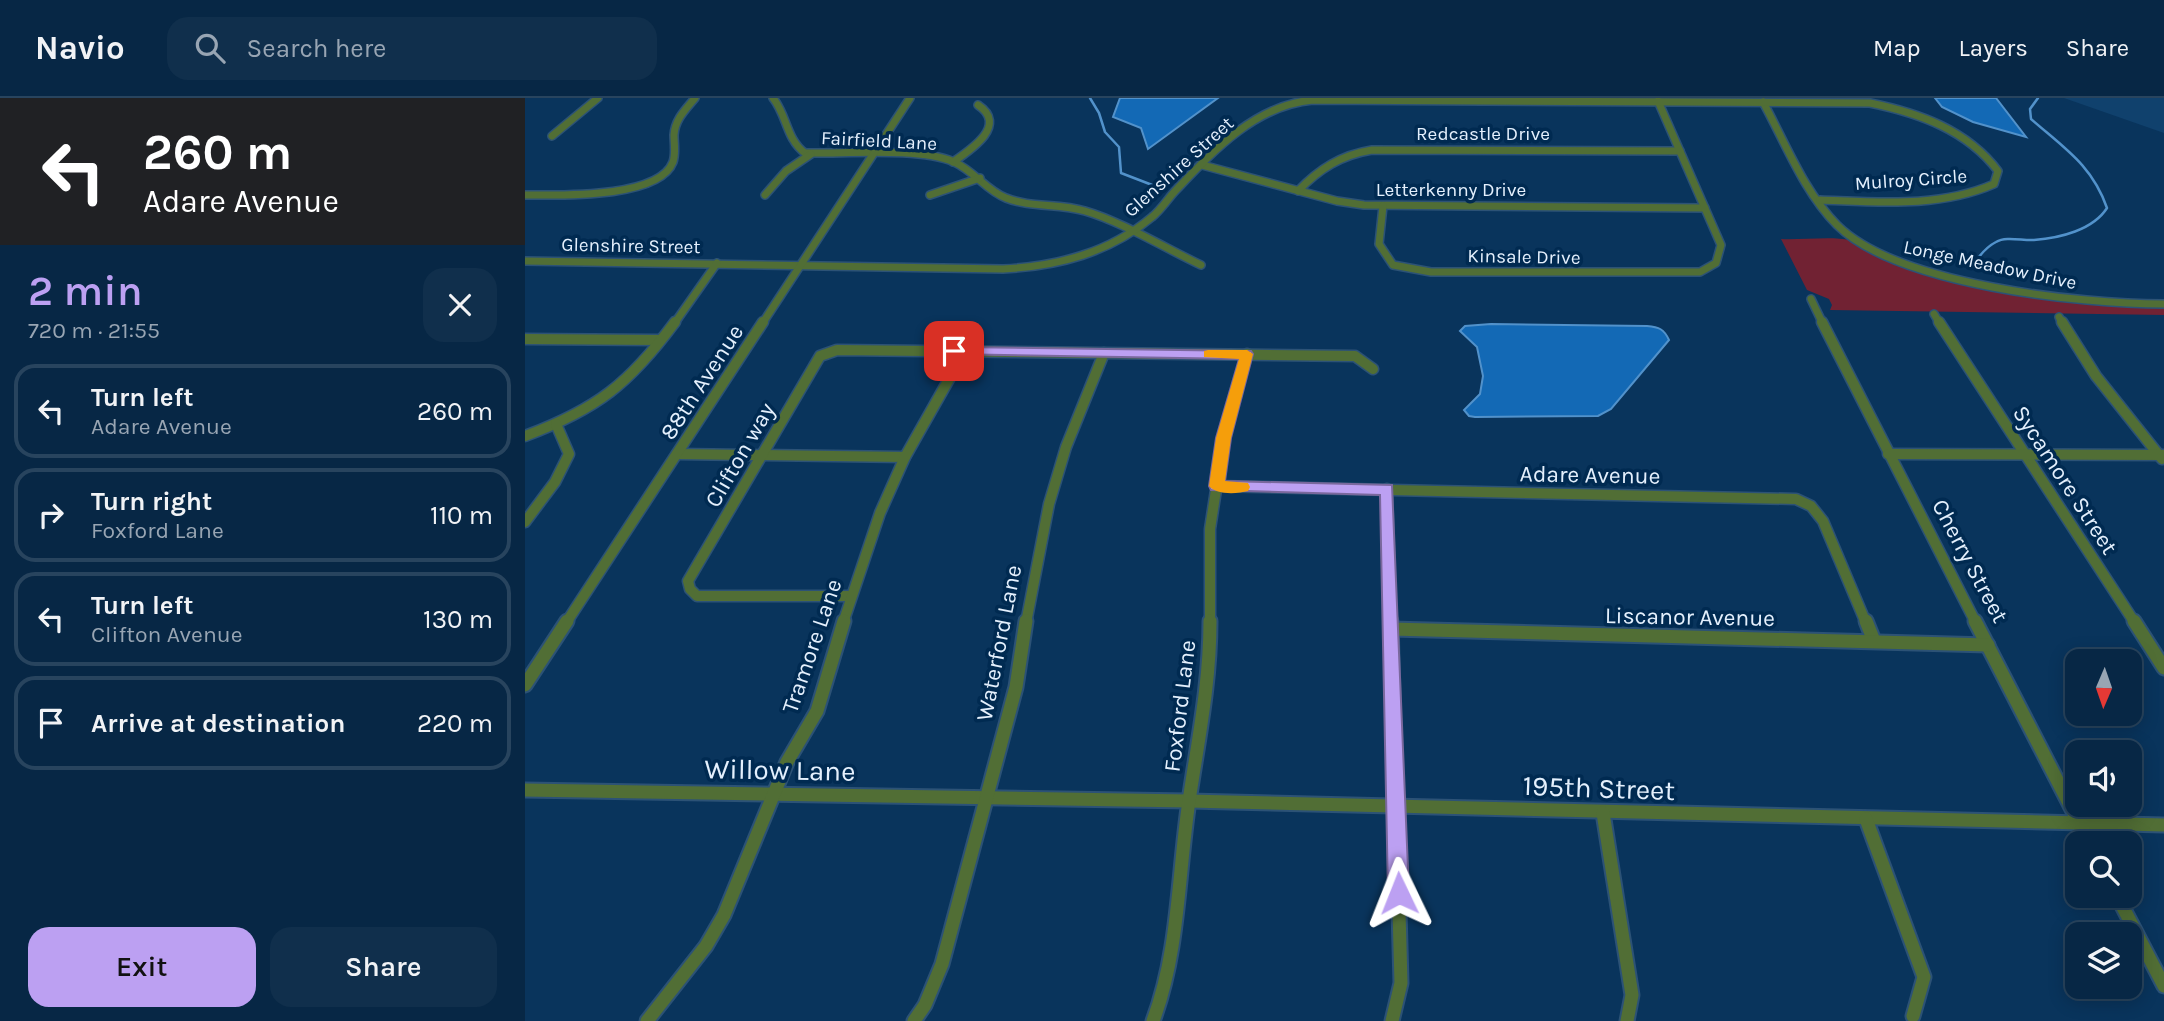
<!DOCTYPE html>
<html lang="en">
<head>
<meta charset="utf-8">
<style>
	:root { --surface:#072745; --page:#102f4c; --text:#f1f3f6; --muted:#98a5b3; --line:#28445e; --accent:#bca0f2 }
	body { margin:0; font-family:Karla,sans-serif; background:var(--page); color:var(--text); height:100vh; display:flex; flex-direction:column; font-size:26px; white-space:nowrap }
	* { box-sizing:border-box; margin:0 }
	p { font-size:23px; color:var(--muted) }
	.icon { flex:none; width:38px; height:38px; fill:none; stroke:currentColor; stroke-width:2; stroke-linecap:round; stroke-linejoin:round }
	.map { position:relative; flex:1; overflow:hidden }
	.details { display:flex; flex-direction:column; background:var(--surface); width:525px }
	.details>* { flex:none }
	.banner { background:#202124; color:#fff; overflow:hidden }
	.needle { width:46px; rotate:182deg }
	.buttons { position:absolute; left:1540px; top:551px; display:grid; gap:14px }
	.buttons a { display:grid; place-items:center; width:77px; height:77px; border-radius:14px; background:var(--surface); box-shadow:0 4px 18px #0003,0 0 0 2px var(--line); font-size:35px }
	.pin { position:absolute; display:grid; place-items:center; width:60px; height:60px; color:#fff; margin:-30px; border-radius:14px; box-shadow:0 4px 10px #0006 }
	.me { position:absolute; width:77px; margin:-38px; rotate:358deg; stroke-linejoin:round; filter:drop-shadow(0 0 5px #0008) }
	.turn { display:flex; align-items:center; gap:24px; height:147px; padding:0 28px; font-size:32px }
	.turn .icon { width:91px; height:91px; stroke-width:2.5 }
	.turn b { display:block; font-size:49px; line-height:60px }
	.round { display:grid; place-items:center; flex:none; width:74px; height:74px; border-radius:21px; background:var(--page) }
	.overview { display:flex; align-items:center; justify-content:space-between; height:119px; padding:0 28px }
	h1 { font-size:42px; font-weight:600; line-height:52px; color:var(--accent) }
	.cta { display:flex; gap:14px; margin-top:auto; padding:14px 28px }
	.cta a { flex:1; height:80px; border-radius:21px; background:var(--accent); color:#111; font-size:28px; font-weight:600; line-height:80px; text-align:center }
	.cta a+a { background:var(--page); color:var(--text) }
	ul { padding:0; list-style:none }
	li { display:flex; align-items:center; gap:21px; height:94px; margin:0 14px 10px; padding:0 14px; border:4px solid var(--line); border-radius:21px }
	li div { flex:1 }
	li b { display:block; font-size:26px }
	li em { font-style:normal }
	header { display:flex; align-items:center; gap:42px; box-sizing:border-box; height:98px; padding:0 35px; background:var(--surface); border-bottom:2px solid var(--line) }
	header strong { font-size:33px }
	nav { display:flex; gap:38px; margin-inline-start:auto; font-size:24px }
	.search { width:490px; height:63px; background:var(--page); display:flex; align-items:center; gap:18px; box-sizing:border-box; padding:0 24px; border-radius:21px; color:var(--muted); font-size:26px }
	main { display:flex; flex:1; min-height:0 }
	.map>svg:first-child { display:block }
</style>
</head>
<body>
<header>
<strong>Navio</strong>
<div class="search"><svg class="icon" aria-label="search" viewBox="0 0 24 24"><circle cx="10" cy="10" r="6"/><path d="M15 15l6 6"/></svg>Search here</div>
<nav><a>Map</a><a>Layers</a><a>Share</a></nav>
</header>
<main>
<section class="details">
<div class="banner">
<div class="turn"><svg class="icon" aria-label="left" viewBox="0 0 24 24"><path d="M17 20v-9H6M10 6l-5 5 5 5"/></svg><div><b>260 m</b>Adare Avenue</div></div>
</div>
<div class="overview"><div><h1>2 min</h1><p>720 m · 21:55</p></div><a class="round"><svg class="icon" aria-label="close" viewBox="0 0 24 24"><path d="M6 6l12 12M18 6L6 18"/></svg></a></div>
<ul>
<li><svg class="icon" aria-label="left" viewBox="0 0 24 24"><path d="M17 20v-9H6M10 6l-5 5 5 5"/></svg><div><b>Turn left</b><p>Adare Avenue</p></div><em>260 m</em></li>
<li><svg class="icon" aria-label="right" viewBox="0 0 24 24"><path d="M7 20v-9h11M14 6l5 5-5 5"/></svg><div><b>Turn right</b><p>Foxford Lane</p></div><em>110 m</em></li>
<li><svg class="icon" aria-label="left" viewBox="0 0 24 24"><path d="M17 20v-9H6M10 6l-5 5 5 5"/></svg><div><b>Turn left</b><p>Clifton Avenue</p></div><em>130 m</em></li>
<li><svg class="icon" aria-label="arrive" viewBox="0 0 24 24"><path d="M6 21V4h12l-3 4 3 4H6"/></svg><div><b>Arrive at destination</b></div><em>220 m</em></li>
</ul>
<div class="cta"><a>Exit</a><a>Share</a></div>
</section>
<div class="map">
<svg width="1639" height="923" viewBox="0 0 1639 923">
	<rect width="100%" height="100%" fill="#09345c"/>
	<polygon fill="#10416d" points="1539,0 1639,0 1639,35"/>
	<path fill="#712233" d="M1256 141C1276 142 1307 138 1325 142 1339 146 1360 163 1378 168 1462 193 1548 208 1636 210L1639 211V217L1305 212 1307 207 1304 201 1282 192Z"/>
	<g fill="#1369b5" stroke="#5292cb" stroke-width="2">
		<polygon points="595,0 693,0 623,51 616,30 588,19"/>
		<polygon points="1410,0 1471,0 1501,39 1448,24 1417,9"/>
		<path d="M966 226 1122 228C1134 229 1139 231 1144 242L1086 311 1073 318 950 319 944 318 939 312 955 296 958 278 952 249 935 233 940 228Z"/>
	</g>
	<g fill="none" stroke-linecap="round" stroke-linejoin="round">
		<g stroke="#5292cb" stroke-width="2.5">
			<polyline points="565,0 574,15 580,34 594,49 596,75 635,90"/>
			<path d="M1448 167C1454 158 1461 149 1471 144 1481 138 1498 143 1509 142 1535 140 1568 132 1582 110 1567 67 1539 50 1506 21L1505 11 1513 0"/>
		</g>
		<defs>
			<g id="minor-far2">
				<path d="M248 0C262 17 261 41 280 55 320 56 394 49 429 64 449 73 462 93 481 100 506 110 534 105 560 113 595 123 642 151 676 167"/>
				<path d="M1238 4C1260 44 1279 94 1312 127 1372 187 1557 206 1639 206"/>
				<polyline points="27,38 73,0"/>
				<path d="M428 64C447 51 483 27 453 7"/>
				<polyline points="677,67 812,103 839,107 1180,110"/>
				<path d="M773 93C794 71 816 57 847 52L1155 53"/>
				<path d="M0 97C32 97 134 101 148 64 151 55 149 46 149 37 150 21 161 11 170 0"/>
				<polyline points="240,97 261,73 286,56"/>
				<polyline points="405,97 455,80"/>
				<polyline points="858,108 854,146 868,167 906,174 1175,174 1191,165 1196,147 1133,3"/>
				<path d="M0 163 478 171C533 168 584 155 627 119 637 111 643 100 652 91 689 52 731 7 788 2L1345 5C1394 15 1442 32 1473 73L1469 86C1414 110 1353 104 1295 102"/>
				<polyline points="1286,201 1298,226"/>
				<polyline points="1409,216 1415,226"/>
				<polyline points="1534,219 1538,226"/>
				<polyline points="149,226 192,165"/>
				<polyline points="237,226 385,0"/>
			</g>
			<g id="minor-far1">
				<polyline points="1297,224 1451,525"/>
				<polyline points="1414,224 1610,525"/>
				<polyline points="1537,224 1571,278 1637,361"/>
				<polyline points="0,241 134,242"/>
				<path d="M0 338C72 311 104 286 150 224"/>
				<polyline points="153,356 380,359"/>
				<polyline points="1363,356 1639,357"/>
				<polyline points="691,388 1271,401 1286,408 1298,423 1341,525"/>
				<polyline points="862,391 866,525"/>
				<polyline points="0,424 30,384 44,356 31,326"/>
				<polyline points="326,498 172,498 165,491 163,483 295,258 312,252 830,258 848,271"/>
				<polyline points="41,525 238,224"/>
				<polyline points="318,525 355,415 380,359 440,253"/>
				<polyline points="501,525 524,406 541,349 579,255"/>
				<polyline points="685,525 685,431 699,340 722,256"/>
			</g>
			<g id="minor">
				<polyline points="866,523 876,885 867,923"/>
				<polyline points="1341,523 1349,543"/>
				<polyline points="1450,523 1565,746"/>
				<polyline points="1609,523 1639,570"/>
				<polyline points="866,531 1463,547"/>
				<polyline points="0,587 42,523"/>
				<polyline points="0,692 664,703 1639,727"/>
				<polyline points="1078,715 1107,897 1102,923"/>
				<polyline points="1341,721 1399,879 1388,918"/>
				<polyline points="1592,798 1639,888"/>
				<polyline points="122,923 181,848 199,817 262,664 292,613 319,523"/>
				<polyline points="389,923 400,907 417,866 491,589 501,523"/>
				<path d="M628 923C654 854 653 776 664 703 673 642 685 586 685 523"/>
			</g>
		</defs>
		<use href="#minor-far2" stroke="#2c5276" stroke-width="10"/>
		<use href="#minor-far1" stroke="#2c5276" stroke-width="13"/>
		<use href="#minor" stroke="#2c5276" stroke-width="17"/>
		<use href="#minor-far2" stroke="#516e35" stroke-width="7"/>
		<use href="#minor-far1" stroke="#516e35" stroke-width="10"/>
		<use href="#minor" stroke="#516e35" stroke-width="13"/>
	</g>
	<polygon fill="#bca0f2" stroke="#7a689d" stroke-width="2" points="429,249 726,253 728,256 706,340 700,383 867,387 884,795 881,802 874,805 866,802 863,795 855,397 686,392 684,388 691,340 714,261 424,256 422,253"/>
	<path fill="#f59e0b" d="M683 252H722L728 256 706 340 700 383 723 385 725 389 723 393C712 396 691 397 684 388L691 340 714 261 679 259V253Z"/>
	<g text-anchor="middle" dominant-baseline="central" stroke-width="7" stroke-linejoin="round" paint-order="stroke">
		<g font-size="19" fill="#e4f0fd" stroke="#002a51">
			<text x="958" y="36">Redcastle Drive</text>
			<text transform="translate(354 43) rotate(3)">Fairfield Lane</text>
			<text transform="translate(654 69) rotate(-42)">Glenshire Street</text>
			<text transform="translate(1386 82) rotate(-4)">Mulroy Circle</text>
			<text x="926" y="92">Letterkenny Drive</text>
			<text transform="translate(106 148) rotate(1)">Glenshire Street</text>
			<text transform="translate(999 159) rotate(1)">Kinsale Drive</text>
			<text transform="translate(1465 167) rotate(12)">Longe Meadow Drive</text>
		</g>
		<g font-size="23" fill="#e4f0fd" stroke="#002a51">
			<text transform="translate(177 284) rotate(-57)">88th Avenue</text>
			<text transform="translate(215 357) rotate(-60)">Clifton way</text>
			<text transform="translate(1065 377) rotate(1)">Adare Avenue</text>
			<text transform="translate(1540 382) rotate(57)">Sycamore Street</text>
			<text transform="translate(1445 463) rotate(62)">Cherry Street</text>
			<text transform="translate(1165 519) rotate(1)">Liscanor Avenue</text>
			<text transform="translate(474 545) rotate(-79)">Waterford Lane</text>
			<text transform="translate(287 548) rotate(-71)">Tramore Lane</text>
			<text transform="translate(655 608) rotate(-83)">Foxford Lane</text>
		</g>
		<g font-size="28" fill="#e4f0fd" stroke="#002a51">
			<text transform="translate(255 672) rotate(1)">Willow Lane</text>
			<text transform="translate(1074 690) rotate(2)">195th Street</text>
		</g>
	</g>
</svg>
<div class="buttons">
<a><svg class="needle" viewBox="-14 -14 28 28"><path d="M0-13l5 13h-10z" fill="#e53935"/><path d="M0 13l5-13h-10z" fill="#98a5b3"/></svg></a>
<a><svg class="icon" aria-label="sound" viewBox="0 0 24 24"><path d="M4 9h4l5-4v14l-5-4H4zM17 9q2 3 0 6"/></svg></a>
<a><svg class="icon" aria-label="search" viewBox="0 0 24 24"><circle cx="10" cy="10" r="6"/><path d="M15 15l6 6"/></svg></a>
<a><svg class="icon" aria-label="layers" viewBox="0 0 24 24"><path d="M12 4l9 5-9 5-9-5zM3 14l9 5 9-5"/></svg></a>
</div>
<div class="pin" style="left:429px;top:253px;background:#d93025"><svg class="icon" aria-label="arrive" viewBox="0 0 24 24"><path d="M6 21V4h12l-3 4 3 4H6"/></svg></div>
<svg class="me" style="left:874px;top:795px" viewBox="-20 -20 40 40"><path d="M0-17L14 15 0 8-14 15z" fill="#bca0f2" stroke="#fff" stroke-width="4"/></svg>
</div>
</main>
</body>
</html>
